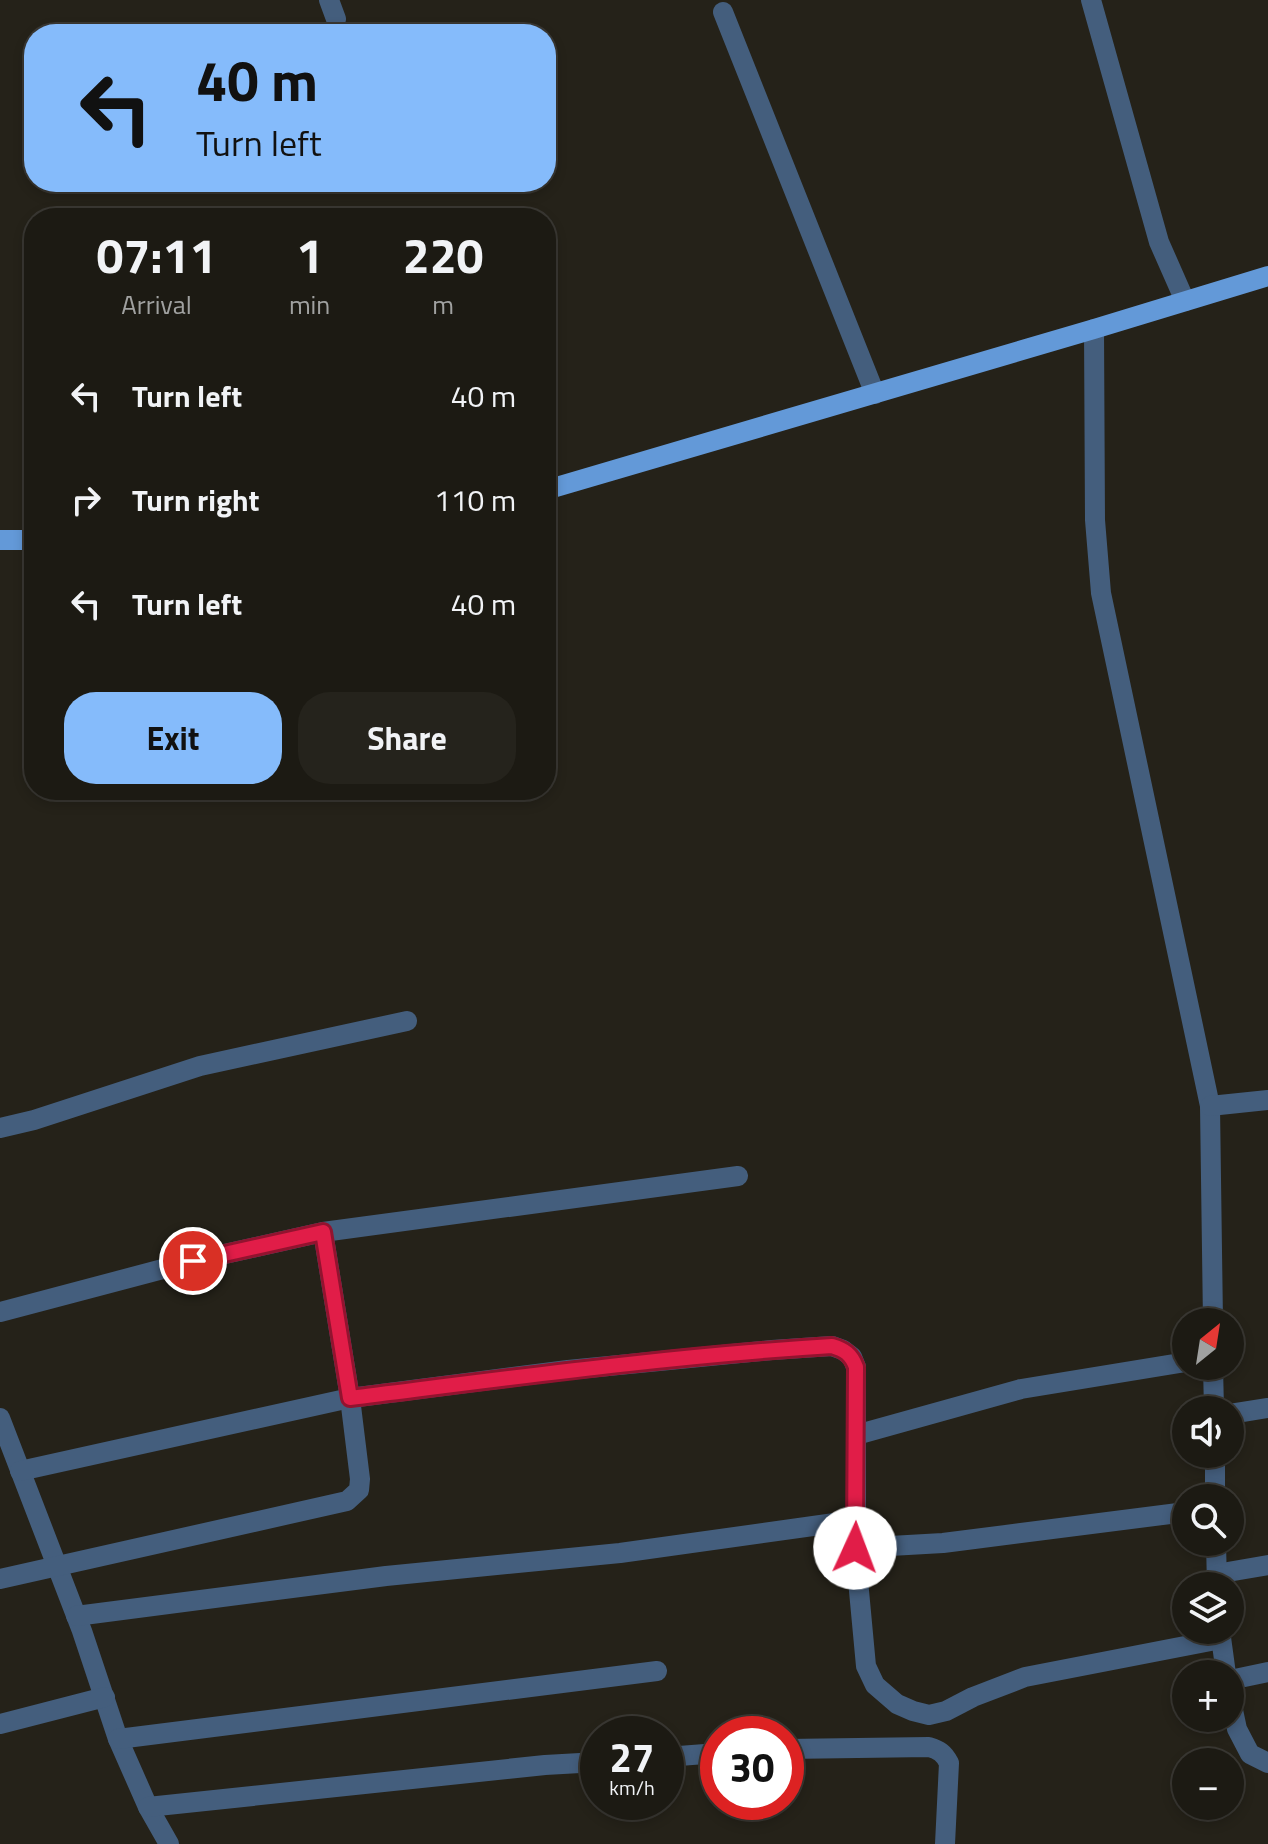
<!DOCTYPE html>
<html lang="en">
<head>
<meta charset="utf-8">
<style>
	:root { --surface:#1c1a13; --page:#25231c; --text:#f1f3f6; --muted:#a0a1a0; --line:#3a3833; --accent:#85bbfb }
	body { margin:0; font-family:"Titillium Web",sans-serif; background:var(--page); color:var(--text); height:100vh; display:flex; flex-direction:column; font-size:30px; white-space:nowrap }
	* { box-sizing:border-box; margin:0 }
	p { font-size:26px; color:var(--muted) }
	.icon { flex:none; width:44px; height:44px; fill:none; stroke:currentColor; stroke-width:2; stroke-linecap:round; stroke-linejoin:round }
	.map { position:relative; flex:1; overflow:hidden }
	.panel { position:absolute; left:24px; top:208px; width:532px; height:592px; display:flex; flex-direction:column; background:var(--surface); border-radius:32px; box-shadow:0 4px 12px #0003,0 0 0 2px var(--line) }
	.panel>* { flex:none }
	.hud { position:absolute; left:24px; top:24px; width:532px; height:168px; border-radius:32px; box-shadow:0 4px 12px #0003,0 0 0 2px var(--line); background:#85bbfb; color:#111; overflow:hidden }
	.needle { width:52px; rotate:30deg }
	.fabs { position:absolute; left:1172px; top:1308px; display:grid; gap:16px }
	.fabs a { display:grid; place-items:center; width:72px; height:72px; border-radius:50%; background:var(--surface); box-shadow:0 4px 12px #0003,0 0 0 2px var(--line); font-size:40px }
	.speed { position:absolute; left:580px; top:1716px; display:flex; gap:16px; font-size:40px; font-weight:700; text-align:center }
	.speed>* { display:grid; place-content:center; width:104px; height:104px; border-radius:50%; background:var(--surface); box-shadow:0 4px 12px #0003,0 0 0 2px var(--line); line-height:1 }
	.speed small { font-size:20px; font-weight:400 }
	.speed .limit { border:12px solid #d22; background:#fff; color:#111 }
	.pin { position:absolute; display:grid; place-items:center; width:68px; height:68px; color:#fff; margin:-34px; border:4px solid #fff; border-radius:50%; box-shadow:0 2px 8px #0007 }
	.me { position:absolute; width:88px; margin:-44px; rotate:2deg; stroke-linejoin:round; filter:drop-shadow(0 0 6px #0008) }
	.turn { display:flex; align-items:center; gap:28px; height:168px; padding:0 40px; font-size:36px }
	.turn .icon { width:104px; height:104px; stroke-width:2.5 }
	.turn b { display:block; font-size:56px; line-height:68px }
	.eta { display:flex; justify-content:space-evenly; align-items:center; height:136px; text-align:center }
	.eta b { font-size:48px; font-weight:700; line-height:56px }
	.cta { display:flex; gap:16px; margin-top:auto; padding:16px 40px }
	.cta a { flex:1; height:92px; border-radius:32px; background:var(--accent); color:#111; font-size:32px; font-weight:700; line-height:92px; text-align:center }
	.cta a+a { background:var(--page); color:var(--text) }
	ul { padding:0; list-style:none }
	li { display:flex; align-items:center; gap:24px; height:104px; padding:0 40px }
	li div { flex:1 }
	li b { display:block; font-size:30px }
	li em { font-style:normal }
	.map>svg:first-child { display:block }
</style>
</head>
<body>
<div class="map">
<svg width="1268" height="1844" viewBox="0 0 1268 1844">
	<rect width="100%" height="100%" fill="#252219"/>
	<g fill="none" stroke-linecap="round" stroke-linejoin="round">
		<g stroke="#445e7d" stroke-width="20">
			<polyline points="329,0 336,19"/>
			<polyline points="1091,0 1159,242 1185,301"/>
			<polyline points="723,12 875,394"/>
			<polyline points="1094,329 1095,520 1101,593 1210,1106 1213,1322"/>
			<polyline points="1210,1106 1268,1100"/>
			<polyline points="0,1128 34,1120 200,1066 407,1021"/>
			<polyline points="0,1312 193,1261 323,1232 738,1176"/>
			<polyline points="1213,1366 1214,1410"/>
			<polyline points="1230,1414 1268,1408"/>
			<polyline points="0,1418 82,1631 118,1739 148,1807 169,1844"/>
			<polyline points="856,1435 1021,1389 1186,1362"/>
			<polyline points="1215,1454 1215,1498"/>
			<polyline points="20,1471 350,1398 568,1370 772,1350 832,1346 843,1350 852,1357 856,1367 856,1520 855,1548 866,1666 875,1685 897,1704 913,1711 929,1715 946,1711 973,1697 1025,1677 1221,1639"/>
			<polyline points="1216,1542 1217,1586"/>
			<polyline points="855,1548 943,1543 1186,1512"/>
			<polyline points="1216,1574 1268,1565"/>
			<polyline points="0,1579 347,1501 359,1490 360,1479 350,1398 323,1232"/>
			<polyline points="76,1616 386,1576 620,1553 856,1520"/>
			<polyline points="1220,1630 1226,1674"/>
			<polyline points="1230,1680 1268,1672"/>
			<polyline points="1230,1696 1237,1729 1250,1754 1268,1763"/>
			<polyline points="0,1724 105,1697"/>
			<polyline points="118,1739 657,1671"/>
			<path d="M786 1749 929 1747C939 1750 944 1753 949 1763L945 1844"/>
			<polyline points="666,1757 718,1753"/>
			<polyline points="148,1807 545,1765 598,1762"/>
		</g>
		<g stroke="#6399d8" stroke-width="20">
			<polyline points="546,490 1094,329 1268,276"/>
			<polyline points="0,540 34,540"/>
		</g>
	</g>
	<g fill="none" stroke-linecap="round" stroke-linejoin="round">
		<defs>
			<path id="route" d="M193 1261 323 1232 350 1398C510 1378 670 1356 832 1346 845 1350 851 1354 856 1367L855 1548"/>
		</defs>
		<use href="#route" stroke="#92132f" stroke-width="20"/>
		<use href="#route" stroke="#e11d48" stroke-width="14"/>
	</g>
</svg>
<div class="fabs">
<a><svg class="needle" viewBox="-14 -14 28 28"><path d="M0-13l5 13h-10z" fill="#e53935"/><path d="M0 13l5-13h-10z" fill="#a0a1a0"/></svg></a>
<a><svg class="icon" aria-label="sound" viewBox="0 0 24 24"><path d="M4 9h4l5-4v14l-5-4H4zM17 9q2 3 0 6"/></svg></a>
<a><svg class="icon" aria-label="search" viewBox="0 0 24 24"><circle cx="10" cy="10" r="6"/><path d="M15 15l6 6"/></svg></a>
<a><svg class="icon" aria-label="layers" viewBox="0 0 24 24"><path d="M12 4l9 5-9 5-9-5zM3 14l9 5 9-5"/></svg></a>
<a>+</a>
<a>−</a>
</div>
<div class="speed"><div>27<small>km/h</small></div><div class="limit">30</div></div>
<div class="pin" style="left:193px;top:1261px;background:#d93025"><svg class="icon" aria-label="arrive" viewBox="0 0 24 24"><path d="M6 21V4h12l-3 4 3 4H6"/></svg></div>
<svg class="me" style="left:855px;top:1548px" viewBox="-20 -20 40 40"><circle r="19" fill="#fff"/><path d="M0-13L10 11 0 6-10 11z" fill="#e11d48"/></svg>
<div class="hud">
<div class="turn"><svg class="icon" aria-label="left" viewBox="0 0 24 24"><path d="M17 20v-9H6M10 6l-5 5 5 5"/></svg><div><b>40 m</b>Turn left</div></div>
</div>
<section class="panel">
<div class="eta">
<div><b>07:11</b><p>Arrival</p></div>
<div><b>1</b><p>min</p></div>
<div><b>220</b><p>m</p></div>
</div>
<ul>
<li><svg class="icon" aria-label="left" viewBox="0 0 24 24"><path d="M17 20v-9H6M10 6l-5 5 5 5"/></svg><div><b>Turn left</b></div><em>40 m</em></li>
<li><svg class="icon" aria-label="right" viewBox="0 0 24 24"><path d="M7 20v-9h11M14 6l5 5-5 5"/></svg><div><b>Turn right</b></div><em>110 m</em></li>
<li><svg class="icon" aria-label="left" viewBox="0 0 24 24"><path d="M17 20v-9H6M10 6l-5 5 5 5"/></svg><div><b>Turn left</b></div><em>40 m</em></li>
</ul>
<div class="cta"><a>Exit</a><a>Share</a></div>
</section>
</div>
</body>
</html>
